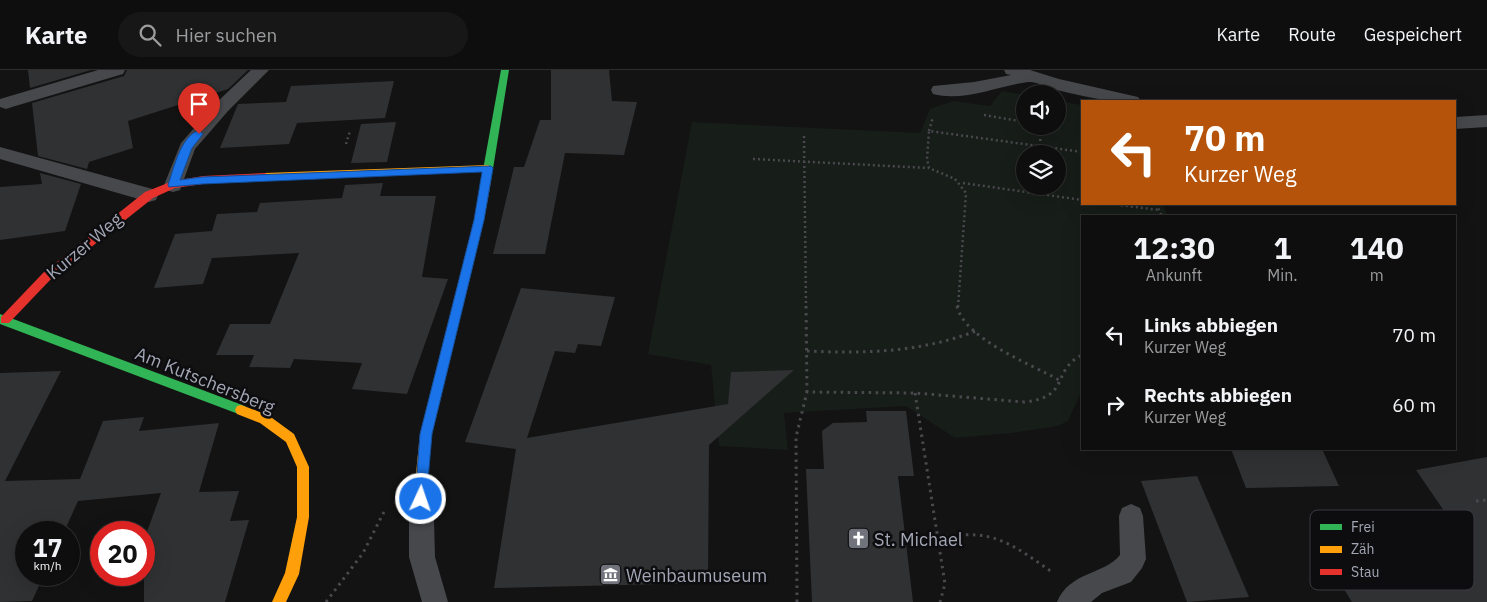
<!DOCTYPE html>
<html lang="de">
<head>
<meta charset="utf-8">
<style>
	:root { --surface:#0e0e0e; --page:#171717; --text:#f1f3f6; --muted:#9b9c9e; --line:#2e2e2e }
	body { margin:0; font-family:"IBM Plex Sans",sans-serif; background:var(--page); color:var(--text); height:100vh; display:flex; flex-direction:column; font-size:19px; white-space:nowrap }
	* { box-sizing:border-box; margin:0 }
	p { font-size:16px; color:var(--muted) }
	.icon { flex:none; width:28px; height:28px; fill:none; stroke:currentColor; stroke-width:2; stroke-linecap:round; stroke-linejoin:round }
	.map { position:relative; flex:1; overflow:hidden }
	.panel { position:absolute; left:1081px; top:145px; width:375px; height:235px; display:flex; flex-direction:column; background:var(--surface); border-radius:0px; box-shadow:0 5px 20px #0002,0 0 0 1px var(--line) }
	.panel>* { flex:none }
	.guide { position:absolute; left:1081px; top:30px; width:375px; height:105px; border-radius:0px; box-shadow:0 5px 20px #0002,0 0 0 1px var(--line); background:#b45309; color:#fff; overflow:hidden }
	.buttons { position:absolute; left:1016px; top:15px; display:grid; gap:10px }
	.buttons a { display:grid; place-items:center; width:50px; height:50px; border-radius:50%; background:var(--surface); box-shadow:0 5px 20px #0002,0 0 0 1px var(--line); font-size:25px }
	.speed { position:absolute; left:15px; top:451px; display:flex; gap:10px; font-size:25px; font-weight:700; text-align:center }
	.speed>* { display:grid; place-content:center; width:65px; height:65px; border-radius:50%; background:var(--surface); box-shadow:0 5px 20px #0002,0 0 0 1px var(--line); line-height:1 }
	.speed small { font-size:12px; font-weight:400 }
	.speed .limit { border:8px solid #d22; background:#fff; color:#111 }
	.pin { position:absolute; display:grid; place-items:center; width:42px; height:42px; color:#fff; margin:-51px -21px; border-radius:50% 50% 50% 0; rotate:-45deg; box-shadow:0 0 5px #0007 }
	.pin .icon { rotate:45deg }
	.me { position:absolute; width:55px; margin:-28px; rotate:3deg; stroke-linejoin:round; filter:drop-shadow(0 0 4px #0008) }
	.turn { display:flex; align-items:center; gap:18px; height:105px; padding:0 20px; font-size:22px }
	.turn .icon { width:65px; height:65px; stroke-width:2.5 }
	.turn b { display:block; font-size:35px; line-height:42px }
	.eta { display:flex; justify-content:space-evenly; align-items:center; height:85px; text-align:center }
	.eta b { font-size:30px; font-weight:700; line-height:35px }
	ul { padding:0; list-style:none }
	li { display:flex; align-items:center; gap:15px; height:70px; padding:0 20px }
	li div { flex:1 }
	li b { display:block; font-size:19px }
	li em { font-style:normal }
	header { display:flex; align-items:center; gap:30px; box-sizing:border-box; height:70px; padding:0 25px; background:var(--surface); border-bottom:1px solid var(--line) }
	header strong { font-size:24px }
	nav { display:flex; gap:28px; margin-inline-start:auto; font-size:18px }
	.search { width:350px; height:45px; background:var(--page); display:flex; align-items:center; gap:12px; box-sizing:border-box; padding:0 18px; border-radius:28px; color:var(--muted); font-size:19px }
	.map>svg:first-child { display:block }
</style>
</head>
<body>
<header>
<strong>Karte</strong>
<div class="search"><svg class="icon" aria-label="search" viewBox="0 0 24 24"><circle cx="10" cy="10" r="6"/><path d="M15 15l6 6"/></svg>Hier suchen</div>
<nav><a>Karte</a><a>Route</a><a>Gespeichert</a></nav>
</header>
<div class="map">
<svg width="1487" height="532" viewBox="0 0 1487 532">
	<rect width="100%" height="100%" fill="#131313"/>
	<path fill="#171d19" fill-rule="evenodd" d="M1002 21 1025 25V56H1058V31L1082 35V134H1163L1168 146H1082V320L1068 351 1058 356 1011 363 955 368 906 336 784 343 788 380 719 376 711 295 648 284 692 52 920 63 930 39 953 31 990 36ZM1025 84H1058V116H1025Z"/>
	<g fill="#303133">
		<polygon points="28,0 91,0 30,18"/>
		<polygon points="127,0 248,0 228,19 128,51 133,78 89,92 87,99 38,86 32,33 124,6"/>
		<polygon points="551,0 609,0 612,31 637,32 624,85 565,83 545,184 493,184 514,97 524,97 540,50 551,50"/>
		<polygon points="394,11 385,48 297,53 289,74 220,78 238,34 286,32 291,16"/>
		<polygon points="396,52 387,92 351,93 361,54"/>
		<polygon points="40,103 81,114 65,161 0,170 0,117 42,114"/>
		<polygon points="383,113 380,126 436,126 422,207 448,209 407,324 352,319 362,293 294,289 290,298 249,297 254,285 216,285 230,254 270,254 299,183 212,188 203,214 154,218 175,164 212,161 217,144 257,142 260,133 342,128 345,115"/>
		<polygon points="521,218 615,227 601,276 578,274 575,283 555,281 527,368 728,334 731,302 794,300 709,375 708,513 494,518 516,379 465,372"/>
		<polygon points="61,301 5,411 80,409 103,351 144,347 139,361 219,353 199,422 239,421 230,451 249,450 225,532 144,532 144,470 161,423 78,431 64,462 26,462 26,505 44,505 32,531 0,532 0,303"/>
		<polygon points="866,341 906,341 914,406 898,406 913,532 812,532 806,399 824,399 822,361 833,353 867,352"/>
		<polygon points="1231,379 1322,379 1339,416 1246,418"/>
		<polygon points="1487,387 1487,532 1352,532 1329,495 1379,484 1389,499 1452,485 1433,453 1451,451 1416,400"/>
		<polygon points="1197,406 1249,527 1187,532 1141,411"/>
	</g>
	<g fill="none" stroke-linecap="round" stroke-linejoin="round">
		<g stroke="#49494e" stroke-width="2.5" stroke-dasharray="2 3" stroke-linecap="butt">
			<polyline points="984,45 1025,52"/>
			<polyline points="929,61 933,47"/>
			<polyline points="804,66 806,237"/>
			<polyline points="346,74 350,61"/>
			<polyline points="1040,76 1041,56"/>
			<polyline points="753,89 929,98"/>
			<polyline points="963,113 1082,130"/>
			<polyline points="1111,134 1159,140"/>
			<polyline points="1156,134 1162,146"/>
			<polyline points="958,237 966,123 955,109 929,98 927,89 929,61 1082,82"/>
		</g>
		<g stroke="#49494e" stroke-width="3" stroke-dasharray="2.5 4.5" stroke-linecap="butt">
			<polyline points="806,236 807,322"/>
			<path d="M957 236C964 269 1031 294 1059 310"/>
			<path d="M807 281C866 284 921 282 976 261"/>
			<polyline points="915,323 945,514 940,532"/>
			<polyline points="1476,431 1487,430"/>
			<path d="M938 467C951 466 964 464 977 465 1005 467 1029 486 1052 502"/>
			<polyline points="326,532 363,483 386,438"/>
			<path d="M797 532 796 367 807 322 915 323 1024 332C1072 327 1050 301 1082 285"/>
		</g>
		<g fill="#47484c" fill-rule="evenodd">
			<polygon points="98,0 125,0 123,4 12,37 6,39 0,37 0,29"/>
			<polygon points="251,0 269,0 228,41 195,79 180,120 173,122 166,120 164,115 181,73 216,33"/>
			<path d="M1004 0H1030L1059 9 1138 27 1141 31C1112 33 1085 27 1057 20 1049 18 1036 11 1028 12 997 16 964 32 933 24L931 20 933 16 974 12 1011 5 1006 4Z"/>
			<polygon points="1487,45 1487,57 1455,59 1455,47"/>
			<polygon points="0,77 156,120 158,125 156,130 149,132 0,89"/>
			<polygon points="421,402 429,405 433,413 435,487 448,532 422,532 409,487 409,413 413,405"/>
			<path d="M1131 434 1140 438 1143 446 1146 489 1142 498 1131 512 1102 523 1091 532H1057C1070 501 1104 505 1120 485L1119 446 1122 438Z"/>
		</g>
		<g fill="#30b455" fill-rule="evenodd">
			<polygon points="501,0 509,0 491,111 486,115 481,111"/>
			<polygon points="0,244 245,336 247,340 245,344 241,345 0,254"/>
		</g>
		<g fill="#ff9f0a" fill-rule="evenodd">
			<polygon points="488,95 493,98 488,101 265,111 260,107 265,103"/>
			<polygon points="486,107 491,111 484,150 432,364 427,413 425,417 421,419 417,417 415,413 420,364 474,150 481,111"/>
			<polygon points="241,335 268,345 294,364 309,397 309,447 299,504 286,532 272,532 285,503 297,447 297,397 286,372 260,353 237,344 235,340 237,336"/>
		</g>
		<polygon fill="#e5322d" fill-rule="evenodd" points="265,103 268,105 270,107 268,109 203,114 175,118 153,128 51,209 9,253 1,253 1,247 43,203 145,122 173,111 203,106"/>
	</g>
	<path fill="#1a73e8" stroke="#114b97" d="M199 60 203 64 192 78 180 110 202 107 491 96 493 98 484 150 432 364 426 433 421 435 417 433 415 429 420 364 474 150 482 102 202 114 169 117 168 115C174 98 180 67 199 60Z"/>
	<defs>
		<symbol id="church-square" viewBox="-11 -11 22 22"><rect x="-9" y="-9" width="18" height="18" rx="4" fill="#71737c" stroke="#0d0d0f"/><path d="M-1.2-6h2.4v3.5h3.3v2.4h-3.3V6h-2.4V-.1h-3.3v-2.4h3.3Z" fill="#fff"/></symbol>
		<symbol id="museum-square" viewBox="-11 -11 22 22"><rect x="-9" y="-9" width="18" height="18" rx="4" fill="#71737c" stroke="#0d0d0f"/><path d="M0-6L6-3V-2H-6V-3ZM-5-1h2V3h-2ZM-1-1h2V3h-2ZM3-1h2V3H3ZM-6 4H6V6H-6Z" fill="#fff"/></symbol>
	</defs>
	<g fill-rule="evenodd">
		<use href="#church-square" x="846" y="456" width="25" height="25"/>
		<use href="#museum-square" x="598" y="492" width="25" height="25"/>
	</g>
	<g text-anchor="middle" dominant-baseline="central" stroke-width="5" stroke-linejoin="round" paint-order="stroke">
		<g font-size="18" fill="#a3a7b5" stroke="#0d0d0f">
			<text transform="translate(84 176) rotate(-40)">Kurzer Weg</text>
			<text transform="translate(205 310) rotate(22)">Am Kutschersberg</text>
		</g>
		<g font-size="18" fill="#a3a7b5" stroke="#0d0d0f" text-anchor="start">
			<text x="874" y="469">St. Michael</text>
			<text x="626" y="505">Weinbaumuseum</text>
		</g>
	</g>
	<rect x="1310" y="440" width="164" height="80" rx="8" fill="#0d0d0f" stroke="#3a3b41" stroke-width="1"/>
	<rect x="1320" y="454" width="22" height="6" fill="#30b455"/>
	<rect x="1320" y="476" width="22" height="7" fill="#ff9f0a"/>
	<rect x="1320" y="499" width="22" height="6" fill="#e5322d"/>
	<g font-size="14" fill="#a3a7b5">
		<text x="1351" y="462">Frei</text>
		<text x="1351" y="484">Zäh</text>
		<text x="1351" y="507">Stau</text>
	</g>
</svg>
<div class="buttons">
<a><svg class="icon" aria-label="sound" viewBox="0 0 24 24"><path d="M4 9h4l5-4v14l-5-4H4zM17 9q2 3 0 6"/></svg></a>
<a><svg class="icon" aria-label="layers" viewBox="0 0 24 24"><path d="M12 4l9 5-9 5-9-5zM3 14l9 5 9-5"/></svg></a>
</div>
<div class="speed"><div>17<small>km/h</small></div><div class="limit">20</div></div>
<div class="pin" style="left:199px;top:64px;background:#d93025"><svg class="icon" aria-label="arrive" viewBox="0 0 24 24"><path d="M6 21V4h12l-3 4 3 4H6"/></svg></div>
<svg class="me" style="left:421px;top:429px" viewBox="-20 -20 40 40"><circle r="17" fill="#1a73e8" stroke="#fff" stroke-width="3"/><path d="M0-11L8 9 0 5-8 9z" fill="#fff"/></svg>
<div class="guide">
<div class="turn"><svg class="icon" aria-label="left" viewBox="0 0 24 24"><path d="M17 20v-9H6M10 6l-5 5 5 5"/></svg><div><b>70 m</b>Kurzer Weg</div></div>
</div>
<section class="panel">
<div class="eta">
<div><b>12:30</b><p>Ankunft</p></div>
<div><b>1</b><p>Min.</p></div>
<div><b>140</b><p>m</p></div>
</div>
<ul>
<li><svg class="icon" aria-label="left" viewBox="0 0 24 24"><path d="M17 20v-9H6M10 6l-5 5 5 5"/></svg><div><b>Links abbiegen</b><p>Kurzer Weg</p></div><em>70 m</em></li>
<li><svg class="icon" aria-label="right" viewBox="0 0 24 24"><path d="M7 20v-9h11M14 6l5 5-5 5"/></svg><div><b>Rechts abbiegen</b><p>Kurzer Weg</p></div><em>60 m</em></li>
</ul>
</section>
</div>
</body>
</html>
